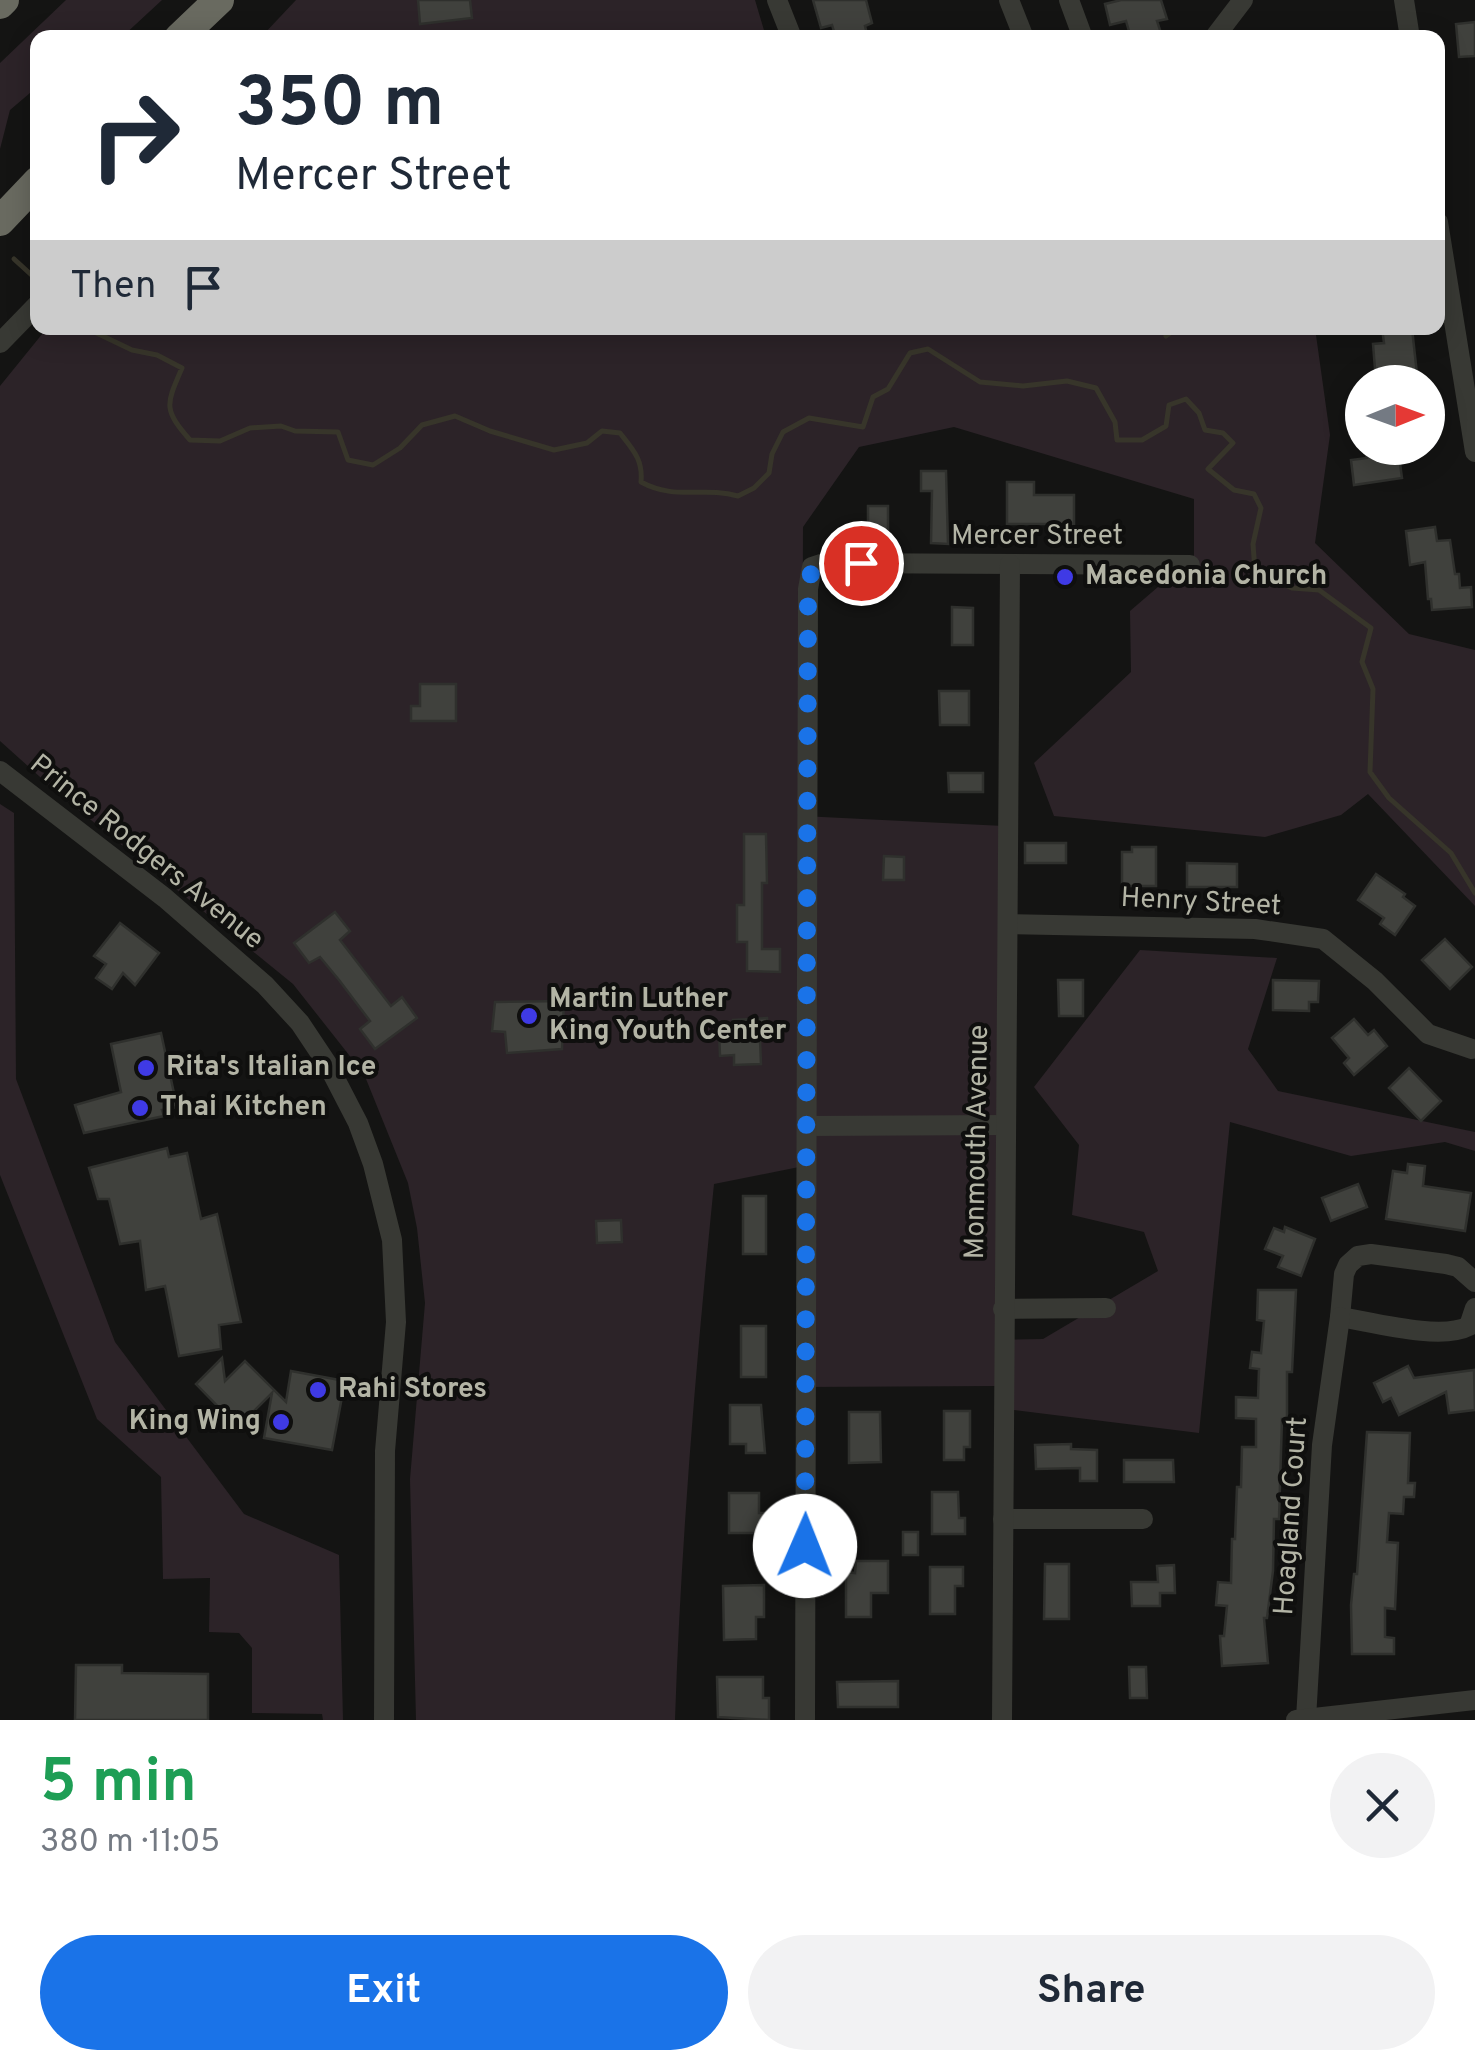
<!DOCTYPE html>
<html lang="en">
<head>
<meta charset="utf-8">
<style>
	:root { --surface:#fff; --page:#f2f2f3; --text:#1f2937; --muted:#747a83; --accent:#1a73e8 }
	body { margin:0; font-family:Overpass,sans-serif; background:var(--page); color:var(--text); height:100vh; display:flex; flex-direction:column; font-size:38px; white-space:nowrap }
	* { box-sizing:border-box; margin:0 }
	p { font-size:32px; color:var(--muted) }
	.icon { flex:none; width:55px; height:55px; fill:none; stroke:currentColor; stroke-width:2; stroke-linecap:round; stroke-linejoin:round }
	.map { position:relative; height:1720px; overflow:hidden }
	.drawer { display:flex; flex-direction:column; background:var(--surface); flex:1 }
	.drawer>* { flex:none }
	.top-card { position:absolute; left:30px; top:30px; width:1415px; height:305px; border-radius:20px; box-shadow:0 5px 25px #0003; background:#fff; color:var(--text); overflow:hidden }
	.needle { width:65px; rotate:89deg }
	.controls { position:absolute; left:1345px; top:365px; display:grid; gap:20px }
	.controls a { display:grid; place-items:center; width:100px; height:100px; border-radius:50%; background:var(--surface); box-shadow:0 5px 25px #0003; font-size:50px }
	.pin { position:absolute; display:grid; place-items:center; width:85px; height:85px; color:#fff; margin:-42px; border:5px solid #fff; border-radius:50%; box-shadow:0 2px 10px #0007 }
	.me { position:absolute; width:110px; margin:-55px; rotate:1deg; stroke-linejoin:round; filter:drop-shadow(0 0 8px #0008) }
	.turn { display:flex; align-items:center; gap:35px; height:210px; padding:0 40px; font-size:45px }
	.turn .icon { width:130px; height:130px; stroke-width:2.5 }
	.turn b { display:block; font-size:70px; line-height:85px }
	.then { display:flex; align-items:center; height:95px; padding:0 40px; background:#0003; gap:20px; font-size:38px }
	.round { display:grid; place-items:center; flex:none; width:105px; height:105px; border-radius:52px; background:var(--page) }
	.overview { display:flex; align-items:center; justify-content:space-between; height:170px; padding:0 40px }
	h1 { font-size:60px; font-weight:700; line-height:75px; color:#1e9e55 }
	.button { display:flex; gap:20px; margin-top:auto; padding:20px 40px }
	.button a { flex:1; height:115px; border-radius:60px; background:var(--accent); color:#fff; font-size:40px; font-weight:700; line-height:115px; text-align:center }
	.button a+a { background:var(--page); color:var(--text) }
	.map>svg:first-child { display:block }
</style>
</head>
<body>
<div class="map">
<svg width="1475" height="1720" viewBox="0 0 1475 1720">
	<rect width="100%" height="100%" fill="#141413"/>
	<g fill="#2c2328">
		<polygon points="66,0 162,0 122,37 38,38 37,87 10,110 0,149 0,63"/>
		<polygon points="296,0 755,0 766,37 266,38 263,35"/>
		<path d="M47 328H1315L1330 435 1315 543 1409 634 1475 650V906L1368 794 1341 815 1265 837 1054 816 1034 763 1131 672 1130 611 1194 556V499L954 427 859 447 803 527 802 816 1004 826 998 1340 1043 1339 1158 1271 1144 1232 1072 1215 1079 1145 1034 1087 1140 950 1277 958 1248 1049 1278 1091 1475 1132V1151L1445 1142 1351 1156 1230 1122 1199 1433 998 1408 996 1386 803 1387 804 1166 714 1184C696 1363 681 1540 675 1720H416L410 1479 425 1303 417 1228 408 1183 364 1074 293 984 59 794 0 741V386Z"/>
		<polygon points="0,804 14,813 16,1079 115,1342 244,1514 339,1555 343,1720 323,1720 322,1714 252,1713 252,1648 239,1633 209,1632 210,1578 163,1579 161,1477 97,1419 0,1175"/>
	</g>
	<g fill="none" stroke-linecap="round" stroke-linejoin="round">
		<g stroke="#37352a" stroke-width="5">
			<polyline points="14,259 37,280"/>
			<path d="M86 328 132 350 157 355 182 368C166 405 163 409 190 440L220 441 250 428 281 426 295 431 338 432 348 460 373 465 400 448 422 425 455 416 490 431 554 450 587 443 602 431 620 433C634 451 643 460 641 482 676 501 703 486 738 496L754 488 769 473 772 454 783 432 809 418 863 427 873 397 888 389 910 353 928 349 980 382 1023 386 1067 381 1096 388 1115 422 1117 440H1142L1166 426 1169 405 1186 399 1199 413 1205 430 1223 433 1233 443 1208 469 1234 490 1254 494 1261 508 1253 544 1255 571 1292 588 1319 590 1371 628 1362 662 1373 689 1370 772 1389 798 1451 853 1475 893"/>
			<polyline points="1166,336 1177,328"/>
		</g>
	</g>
	<g fill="#40413d" stroke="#2f302d" stroke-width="2.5">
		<polygon points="418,0 470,0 472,18 420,24"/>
		<polygon points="813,0 866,0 872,23 865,26 868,38 836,38 832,25 821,28"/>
		<polygon points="1121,0 1161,0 1167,19 1157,21 1161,33 1131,38 1126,21 1110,25 1105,4"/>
		<polygon points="1475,22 1475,56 1459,57 1456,24"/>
		<polygon points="1382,328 1412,328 1417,374 1387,377 1386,368 1375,369 1373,344 1384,343"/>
		<polygon points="1390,448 1391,457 1399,456 1402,478 1354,485 1351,460 1367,458 1365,449"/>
		<polygon points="921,471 946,471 948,544 931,543 932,491 921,491"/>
		<polygon points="1007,482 1034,482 1034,495 1074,495 1074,537 1053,537 1053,524 1007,524"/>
		<polygon points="868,506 888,506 888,546 867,546 867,541 855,541 855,523 868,523"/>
		<polygon points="1435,527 1437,541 1450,540 1455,574 1459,574 1460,588 1471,587 1472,607 1432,610 1431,599 1428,599 1425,562 1410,565 1406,531"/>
		<polygon points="952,607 973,608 973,645 952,645"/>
		<polygon points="420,684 456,684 456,721 411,721 411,706 420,706"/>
		<polygon points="939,691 969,691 969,725 940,725"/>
		<polygon points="948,773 983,773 983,792 949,792"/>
		<polygon points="744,834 766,834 767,883 762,883 762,949 780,949 780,972 747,971 747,942 737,942 737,905 744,905"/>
		<rect x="1025" y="843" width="41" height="20"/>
		<polygon points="1132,847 1156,847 1156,886 1122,886 1122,852 1132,852"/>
		<polygon points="884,856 904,857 904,880 883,880"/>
		<polygon points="1187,863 1237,864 1237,887 1187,887"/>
		<polygon points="1376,874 1405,894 1403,897 1415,906 1395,935 1380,924 1384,918 1358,900"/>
		<polygon points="335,912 350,931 340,940 391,1006 402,997 417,1018 375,1049 360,1029 370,1021 339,980 320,957 309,963 294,943"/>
		<polygon points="120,923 159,953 135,985 123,973 112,989 96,978 106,964 94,956"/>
		<polygon points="1445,939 1472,967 1450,989 1422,960"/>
		<polygon points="1058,980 1083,980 1083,1016 1059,1016"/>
		<polygon points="1273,980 1319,981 1318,1002 1309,1002 1309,1011 1273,1010"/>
		<polygon points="564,1001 562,1049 507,1053 505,1032 492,1031 495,1002"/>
		<polygon points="767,1018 768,1038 760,1039 761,1064 734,1065 734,1055 720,1056 719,1031 734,1030 733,1020"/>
		<polygon points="1354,1019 1368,1035 1374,1030 1387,1046 1354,1075 1344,1063 1349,1058 1332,1038"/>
		<polygon points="161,1033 177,1107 162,1110 164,1116 84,1133 75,1105 121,1092 111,1044"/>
		<polygon points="1409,1068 1441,1101 1421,1121 1389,1088"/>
		<polygon points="167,1148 169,1157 187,1153 201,1219 217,1214 241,1322 219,1325 221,1349 179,1356 165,1286 146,1290 140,1241 120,1244 109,1199 98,1199 89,1168"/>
		<polygon points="1408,1164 1425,1166 1423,1186 1471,1193 1465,1231 1386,1219 1393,1171 1407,1173"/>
		<polygon points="1358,1184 1367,1207 1331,1221 1322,1198"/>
		<rect x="743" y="1196" width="23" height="58"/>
		<polygon points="621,1220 622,1242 597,1243 596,1221"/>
		<polygon points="1285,1227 1315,1239 1301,1276 1278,1267 1283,1256 1265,1249 1274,1228 1284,1232"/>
		<polygon points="1258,1290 1296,1290 1292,1372 1287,1372 1287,1419 1282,1419 1279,1519 1274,1519 1273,1571 1267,1618 1264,1618 1268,1663 1222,1666 1220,1636 1224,1636 1227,1606 1216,1605 1218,1582 1231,1583 1232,1539 1235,1539 1237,1487 1241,1487 1242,1447 1256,1447 1256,1419 1236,1418 1236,1397 1258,1398 1259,1369 1250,1368 1252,1352 1261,1353 1264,1321 1257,1320"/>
		<rect x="741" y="1326" width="25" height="51"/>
		<polygon points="222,1358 225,1381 245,1361 286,1402 291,1371 345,1381 332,1450 264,1438 272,1393 238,1427 196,1384"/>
		<polygon points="1408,1366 1414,1378 1474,1370 1475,1410 1449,1413 1446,1392 1399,1415 1391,1398 1383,1402 1374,1383"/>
		<polygon points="730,1405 761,1405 765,1453 746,1453 746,1444 730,1444"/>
		<polygon points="944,1411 970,1411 970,1447 964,1447 964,1460 944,1460"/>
		<polygon points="849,1412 880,1412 881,1462 849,1463"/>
		<polygon points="1367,1432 1410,1433 1408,1483 1415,1483 1414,1497 1404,1497 1403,1514 1389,1513 1387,1542 1398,1543 1395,1609 1385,1608 1385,1637 1394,1638 1394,1654 1352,1654 1351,1605 1354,1574 1357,1574"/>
		<polygon points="1071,1444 1071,1449 1097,1450 1097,1481 1080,1481 1080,1468 1036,1469 1035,1445"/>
		<polygon points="1124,1460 1173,1460 1174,1482 1124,1482"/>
		<polygon points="932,1492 958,1492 959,1518 965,1518 965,1534 932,1534"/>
		<polygon points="729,1493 759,1493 759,1513 765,1513 765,1533 729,1533"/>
		<rect x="903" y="1532" width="15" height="23"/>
		<polygon points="856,1561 888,1561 888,1593 871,1593 871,1617 846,1617 846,1572 855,1573"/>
		<polygon points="1045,1564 1069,1564 1069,1619 1044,1619"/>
		<polygon points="1174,1565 1175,1593 1160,1593 1160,1606 1132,1606 1131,1582 1158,1582 1157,1566"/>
		<polygon points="930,1567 963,1567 963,1586 955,1586 955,1614 930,1614"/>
		<polygon points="764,1585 764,1617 756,1617 756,1639 724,1640 723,1586"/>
		<polygon points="76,1665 122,1665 122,1673 208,1674 208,1720 75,1720"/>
		<polygon points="1129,1667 1146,1667 1147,1698 1130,1698"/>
		<polygon points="717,1677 763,1677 763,1698 769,1698 769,1720 718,1717"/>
		<polygon points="898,1681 898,1707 838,1707 837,1682"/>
	</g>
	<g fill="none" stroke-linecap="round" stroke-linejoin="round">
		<g stroke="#383934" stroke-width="20">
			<polyline points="777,0 792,38"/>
			<polyline points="1009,0 1024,38"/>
			<polyline points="1069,0 1083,38"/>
			<polyline points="1404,0 1410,38"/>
			<polyline points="1214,38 1243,0"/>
			<polyline points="1438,222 1475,452"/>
			<polyline points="0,343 38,304"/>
			<polyline points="0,771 165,898 265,985 300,1023 328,1065 358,1123 373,1164 392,1240 396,1322 385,1451 384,1720"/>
			<polyline points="1009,924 1255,929 1323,939 1375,981 1428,1034 1472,1049"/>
			<polyline points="808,1126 1006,1125"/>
			<path d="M1475 1282 1458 1267 1446 1264 1371 1254 1358 1256 1348 1265 1344 1274 1340 1317C1372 1322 1441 1341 1469 1326L1475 1308"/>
			<polyline points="1003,1309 1106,1308"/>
			<polyline points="1003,1519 1143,1519"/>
			<polyline points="1306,1719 1322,1445 1340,1317"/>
			<polyline points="805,1720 808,589 812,567 824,563 1190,565"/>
			<polyline points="1002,1720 1010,564"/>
			<polyline points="1296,1720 1475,1700"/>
		</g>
		<g stroke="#696a60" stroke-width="30">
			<polyline points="0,4 4,0"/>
			<polyline points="179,38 219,0"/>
			<polyline points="0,221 38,181"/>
		</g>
	</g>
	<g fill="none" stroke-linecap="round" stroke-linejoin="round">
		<polyline stroke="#1a73e8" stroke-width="18" stroke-dasharray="0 32.4" points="805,1546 808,589 812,568 824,563 861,563"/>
	</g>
	<g fill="#3f3ae5" stroke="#0f0f0e" stroke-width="4">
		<circle cx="1065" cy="577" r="10"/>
		<circle cx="529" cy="1016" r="10"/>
		<circle cx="146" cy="1068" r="10"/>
		<circle cx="140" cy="1108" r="10"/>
		<circle cx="318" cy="1390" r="10"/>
		<circle cx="281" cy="1422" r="10"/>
	</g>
	<g text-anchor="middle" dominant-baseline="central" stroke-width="8" stroke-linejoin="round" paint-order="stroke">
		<g font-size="28" fill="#b3b4a5" stroke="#0f0f0e">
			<text x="1037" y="537">Mercer Street</text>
			<text transform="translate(146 853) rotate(39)">Prince Rodgers Avenue</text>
			<text transform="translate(1201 903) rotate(3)">Henry Street</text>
			<text transform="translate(978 1142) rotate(-89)">Monmouth Avenue</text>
			<text transform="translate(1292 1516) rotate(-86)">Hoagland Court</text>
		</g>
		<g font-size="28" font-weight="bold" fill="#b3b4a5" stroke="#0f0f0e" text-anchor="start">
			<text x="1085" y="577">Macedonia Church</text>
			<text x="549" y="1000">Martin Luther<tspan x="549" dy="32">King Youth Center</tspan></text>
			<text x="166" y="1068">Rita's Italian Ice</text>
			<text x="160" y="1108">Thai Kitchen</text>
			<text x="338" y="1390">Rahi Stores</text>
			<text x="261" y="1422" text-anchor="end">King Wing</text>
		</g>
	</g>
</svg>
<div class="controls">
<a><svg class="needle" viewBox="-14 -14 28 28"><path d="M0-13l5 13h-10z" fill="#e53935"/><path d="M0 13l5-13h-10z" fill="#747a83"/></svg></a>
</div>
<div class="pin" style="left:861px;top:563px;background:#d93025"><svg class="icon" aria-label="arrive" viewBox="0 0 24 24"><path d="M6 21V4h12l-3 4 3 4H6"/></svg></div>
<svg class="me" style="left:805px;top:1546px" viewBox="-20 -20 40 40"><circle r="19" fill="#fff"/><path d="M0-13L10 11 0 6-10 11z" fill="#1a73e8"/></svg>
<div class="top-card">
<div class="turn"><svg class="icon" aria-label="right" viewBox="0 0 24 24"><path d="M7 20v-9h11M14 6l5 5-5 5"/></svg><div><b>350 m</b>Mercer Street</div></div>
<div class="then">Then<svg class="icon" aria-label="arrive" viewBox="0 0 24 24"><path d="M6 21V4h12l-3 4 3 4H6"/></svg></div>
</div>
</div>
<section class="drawer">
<div class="overview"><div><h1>5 min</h1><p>380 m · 11:05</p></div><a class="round"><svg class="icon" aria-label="close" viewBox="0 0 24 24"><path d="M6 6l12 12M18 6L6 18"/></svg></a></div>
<div class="button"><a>Exit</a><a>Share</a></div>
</section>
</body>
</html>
